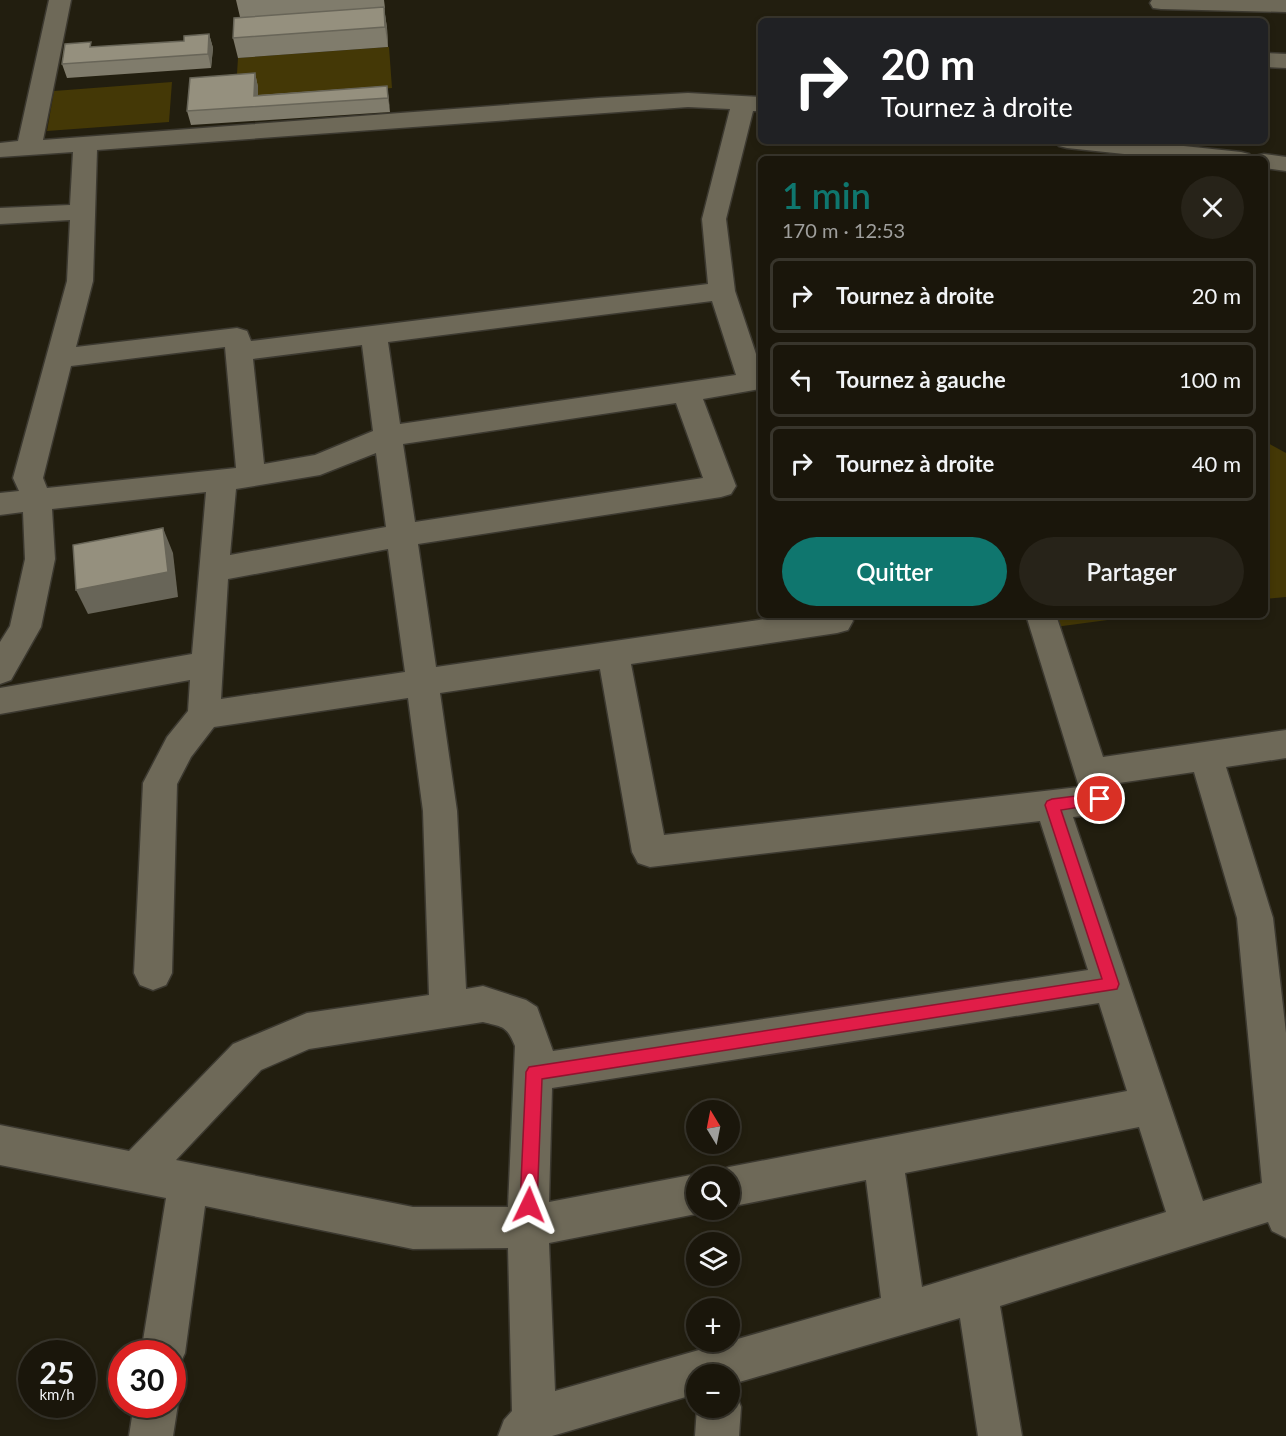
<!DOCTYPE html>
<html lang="fr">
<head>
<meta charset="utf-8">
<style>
	:root { --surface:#1a160b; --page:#272319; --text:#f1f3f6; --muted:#9f9f9d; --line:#38352c; --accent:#0f766e }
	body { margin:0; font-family:Lato,sans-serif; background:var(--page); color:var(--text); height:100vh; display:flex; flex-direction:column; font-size:22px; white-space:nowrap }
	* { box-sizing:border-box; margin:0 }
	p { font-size:20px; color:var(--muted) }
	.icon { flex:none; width:33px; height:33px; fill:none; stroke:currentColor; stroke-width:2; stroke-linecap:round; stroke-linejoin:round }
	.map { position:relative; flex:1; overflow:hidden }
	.sheet { position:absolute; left:758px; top:156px; width:510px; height:462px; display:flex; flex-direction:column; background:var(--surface); border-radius:9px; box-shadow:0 3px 9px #0003,0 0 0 2px var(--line) }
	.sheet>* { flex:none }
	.banner { position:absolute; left:758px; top:18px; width:510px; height:126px; border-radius:9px; box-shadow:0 3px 9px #0003,0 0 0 2px var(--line); background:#202124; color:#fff; overflow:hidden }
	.needle { width:39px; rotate:350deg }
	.buttons { position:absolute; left:686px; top:1100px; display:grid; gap:12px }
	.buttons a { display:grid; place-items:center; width:54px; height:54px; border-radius:50%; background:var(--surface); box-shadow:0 3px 9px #0003,0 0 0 2px var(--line); font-size:30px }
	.speed { position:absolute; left:18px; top:1340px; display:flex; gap:12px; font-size:30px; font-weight:700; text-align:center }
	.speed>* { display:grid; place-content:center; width:78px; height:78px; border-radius:50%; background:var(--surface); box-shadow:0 3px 9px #0003,0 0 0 2px var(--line); line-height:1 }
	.speed small { font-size:15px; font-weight:400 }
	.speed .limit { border:9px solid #d22; background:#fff; color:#111 }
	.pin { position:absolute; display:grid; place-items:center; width:51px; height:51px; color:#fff; margin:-26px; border:3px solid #fff; border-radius:50%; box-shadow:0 2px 6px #0007 }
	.me { position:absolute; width:66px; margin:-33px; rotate:2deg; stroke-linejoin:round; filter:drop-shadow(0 0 4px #0008) }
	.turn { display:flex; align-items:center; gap:21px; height:126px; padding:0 24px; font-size:27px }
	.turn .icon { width:78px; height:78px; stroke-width:2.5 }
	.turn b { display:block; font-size:42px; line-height:51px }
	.round { display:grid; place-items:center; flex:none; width:63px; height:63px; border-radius:32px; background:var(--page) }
	.head { display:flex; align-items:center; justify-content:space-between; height:102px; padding:0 24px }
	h1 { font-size:36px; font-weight:600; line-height:45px; color:var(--accent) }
	.button { display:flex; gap:12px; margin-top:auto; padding:12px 24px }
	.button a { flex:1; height:69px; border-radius:36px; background:var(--accent); color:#fff; font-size:24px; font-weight:600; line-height:69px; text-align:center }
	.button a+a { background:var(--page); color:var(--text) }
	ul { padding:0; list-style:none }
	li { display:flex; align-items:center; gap:18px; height:75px; margin:0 12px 9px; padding:0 12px; border:3px solid var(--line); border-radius:9px }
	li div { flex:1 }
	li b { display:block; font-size:22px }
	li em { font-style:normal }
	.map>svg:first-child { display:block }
</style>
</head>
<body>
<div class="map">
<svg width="1286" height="1436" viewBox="0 0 1286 1436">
	<rect width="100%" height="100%" fill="#221e0f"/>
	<g fill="#443806">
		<polygon points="389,47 392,88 368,90 258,110 236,89 238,58"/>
		<polygon points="172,82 169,122 47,131 54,91"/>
		<polygon points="1264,441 1286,453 1286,597 1265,599"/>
		<polygon points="1051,615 1145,615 1055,627"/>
	</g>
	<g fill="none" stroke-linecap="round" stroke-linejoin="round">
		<defs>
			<g id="street">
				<path d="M49 0H71L43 140 598 98 688 93 760 97V111H753L726 219 735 291 760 366V389L703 399 736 486 731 494 721 497 418 544 436 667 794 615H850L853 621 848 630 837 633 631 664 664 835 1079 787 1026 615H1056L1103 757 1286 730V758L1226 767 1273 918 1286 1033V1238L1272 1231 1268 1222 1000 1306 1022 1436H978L960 1318 729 1385V1374H696V1394L552 1436H498L504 1420 512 1411 508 1248 413 1249 205 1206 185 1353 178 1368 172 1371V1353H141L166 1198 0 1165V1125L129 1151 233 1044 307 1013 429 995 423 811 408 698 214 727 191 757 177 784 172 973 166 985 153 990 140 985 134 973 143 783 167 737 188 711 190 680 0 714V688L192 654 206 492 52 509 55 559 41 627 11 680 0 684V642L10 626 25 559 23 512 0 515V493L19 491 13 478 67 281 70 220 0 224V208L70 205 73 152 0 157V143L18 141ZM688 107 730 109 702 219 708 284 251 341 247 331 237 328 76 347 93 281 97 150ZM712 301 736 375 400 424 388 342ZM362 345 373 431 315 455 264 464 253 359ZM225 347 236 468 47 488 43 478 71 366ZM676 403 703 478 415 522 403 444ZM376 453 386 527 230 555 236 489 320 475ZM388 549 405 672 221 699 228 579ZM600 669 632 852 638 863 650 867 1040 821 1088 970 553 1051 537 1007 526 1000 483 986 466 989 457 811 440 693ZM1194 772 1237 918 1262 1183 1203 1201 1073 817 1100 814 1112 809 1117 799 1112 784ZM1099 1003 1127 1091 729 1167 715 1173 713 1176H729V1207L866 1180 881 1298 555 1391 549 1243 696 1214 709 1209H696V1176H702L696 1174 549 1202 552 1088ZM483 1022C503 1027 507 1026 515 1046L508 1207H413L176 1160 261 1070 309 1049ZM1139 1127 1166 1212 922 1287 905 1173Z"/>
				<polygon points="1152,0 1286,0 1286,12 1161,9 1153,8 1150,3"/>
				<polygon points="1264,53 1286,54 1286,68 1264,67"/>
				<polygon points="1055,141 1136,141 1241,152 1249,154 1253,159 1172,159 1067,148 1059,146"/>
				<polygon points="1264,154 1286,157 1286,171 1264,168 1264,159 1253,159 1255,156"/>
				<polygon points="729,1389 735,1391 741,1407 739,1436 695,1436 697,1407 729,1407"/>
				<polygon points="172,1391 178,1404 173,1436 129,1436 134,1404 172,1404"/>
			</g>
		</defs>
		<use href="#street" stroke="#3c3930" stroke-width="3"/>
		<use href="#street" fill="#6e6958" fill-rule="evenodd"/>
	</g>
	<g fill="#807c6c">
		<polygon points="236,0 384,0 385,8 384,8 387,28 388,47 238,58 233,38 240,17"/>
		<polygon points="209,34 213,48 211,68 67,78 62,64 92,47 184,41"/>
		<polygon points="255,73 258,87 258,95 387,86 390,112 191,125 187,111"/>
	</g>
	<g fill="#686558">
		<polygon points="384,7 387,28 388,47 385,27"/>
		<polygon points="209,34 213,48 211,68 208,54"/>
		<polygon points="255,73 258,87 258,107 254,96"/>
		<polygon points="387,86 389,100 390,112 388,98"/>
		<polygon points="163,528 173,553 178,597 88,614 76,590"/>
	</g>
	<g fill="#95907e" stroke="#686558" stroke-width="1.5">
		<polygon points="384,7 385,27 233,38 234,18"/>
		<polygon points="209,34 208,54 62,64 65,44 91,42 90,47 184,41 184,36"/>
		<polygon points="255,73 254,96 387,86 388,98 187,111 190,78"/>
		<polygon points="163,528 168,572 76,590 73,545"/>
	</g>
	<polygon fill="#e11d48" stroke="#92132f" stroke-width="1.5" points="1100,793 1105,795 1107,799 1105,803 1061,810 1119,984 1117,989 542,1079 537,1205 535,1211 529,1213 523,1211 520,1205 526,1072 529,1067 1102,979 1045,805 1047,801 1052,799"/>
</svg>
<div class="buttons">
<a><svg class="needle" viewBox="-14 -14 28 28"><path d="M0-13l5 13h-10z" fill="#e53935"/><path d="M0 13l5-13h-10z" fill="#9f9f9d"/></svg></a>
<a><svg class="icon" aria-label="search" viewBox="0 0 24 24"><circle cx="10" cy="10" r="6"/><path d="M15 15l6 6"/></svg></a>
<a><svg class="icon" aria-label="layers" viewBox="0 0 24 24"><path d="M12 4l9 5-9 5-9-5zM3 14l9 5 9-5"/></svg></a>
<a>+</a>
<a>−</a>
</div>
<div class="speed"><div>25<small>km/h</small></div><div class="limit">30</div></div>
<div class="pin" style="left:1100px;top:799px;background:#d93025"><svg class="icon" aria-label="arrive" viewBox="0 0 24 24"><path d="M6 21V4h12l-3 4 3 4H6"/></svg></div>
<svg class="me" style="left:529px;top:1205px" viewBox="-20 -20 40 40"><path d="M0-17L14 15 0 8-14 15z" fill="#e11d48" stroke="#fff" stroke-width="4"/></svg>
<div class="banner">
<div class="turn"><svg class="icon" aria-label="right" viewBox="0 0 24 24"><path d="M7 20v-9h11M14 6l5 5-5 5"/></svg><div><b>20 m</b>Tournez à droite</div></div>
</div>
<section class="sheet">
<div class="head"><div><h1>1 min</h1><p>170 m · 12:53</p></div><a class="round"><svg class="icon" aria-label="close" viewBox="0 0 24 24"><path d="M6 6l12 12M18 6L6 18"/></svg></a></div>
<ul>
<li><svg class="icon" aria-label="right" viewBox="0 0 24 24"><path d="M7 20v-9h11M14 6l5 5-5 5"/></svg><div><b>Tournez à droite</b></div><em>20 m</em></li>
<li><svg class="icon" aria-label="left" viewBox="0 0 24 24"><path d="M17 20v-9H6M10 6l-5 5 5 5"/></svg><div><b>Tournez à gauche</b></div><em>100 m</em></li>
<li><svg class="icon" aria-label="right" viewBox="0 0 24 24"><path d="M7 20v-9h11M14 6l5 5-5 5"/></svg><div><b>Tournez à droite</b></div><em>40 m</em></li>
</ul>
<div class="button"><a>Quitter</a><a>Partager</a></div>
</section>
</div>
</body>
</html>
